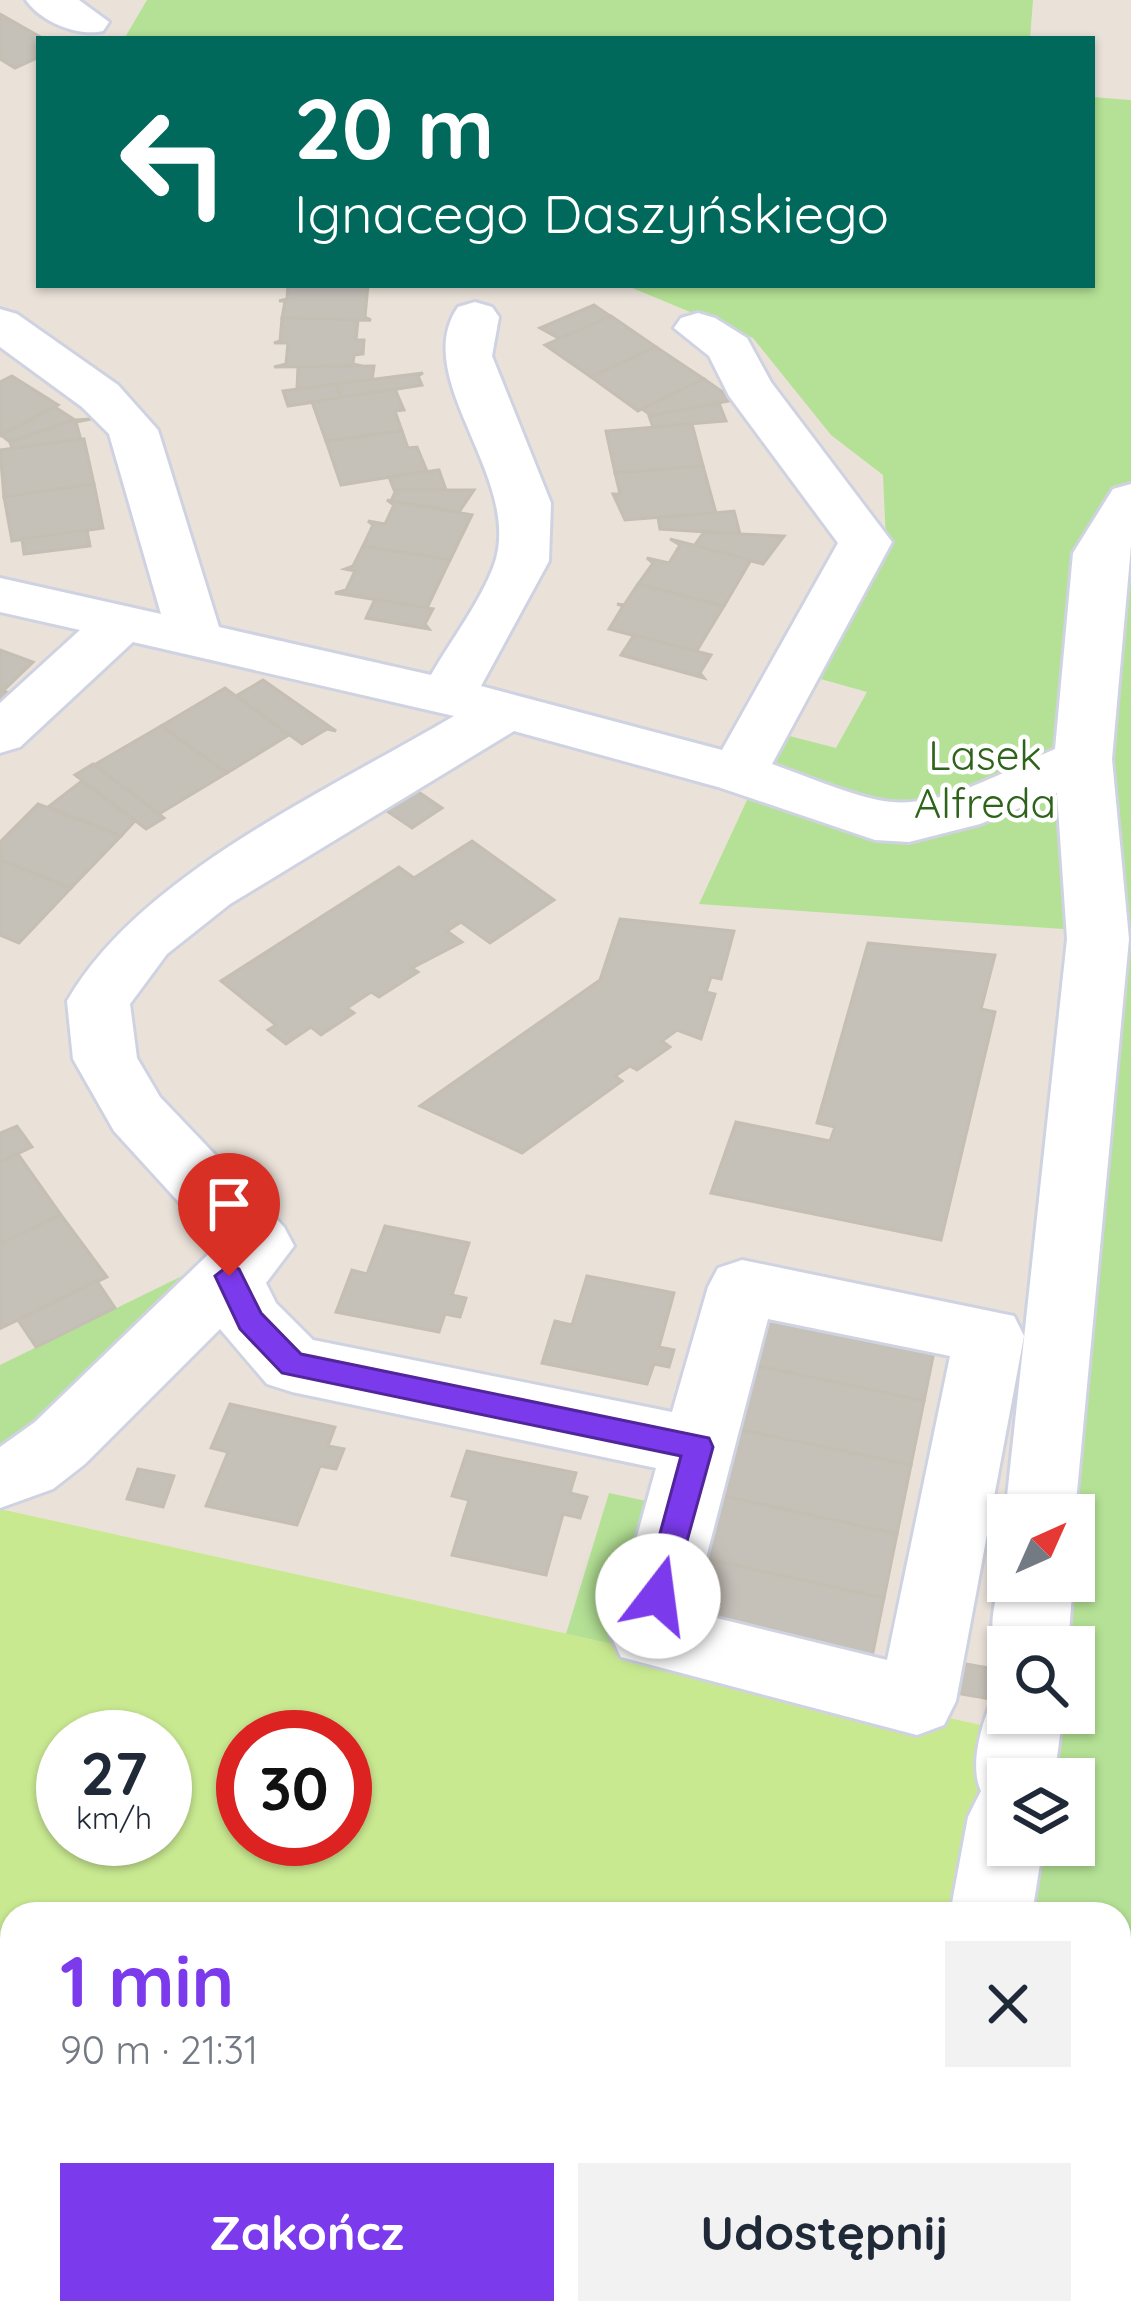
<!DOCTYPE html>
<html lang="pl">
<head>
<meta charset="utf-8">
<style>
	:root { --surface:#fff; --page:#f2f2f3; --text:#1f2937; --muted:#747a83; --accent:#7c3aed }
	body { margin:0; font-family:Quicksand,sans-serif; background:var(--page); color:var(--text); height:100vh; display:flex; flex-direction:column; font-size:45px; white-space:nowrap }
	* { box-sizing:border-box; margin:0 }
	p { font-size:39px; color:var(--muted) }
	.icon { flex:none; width:66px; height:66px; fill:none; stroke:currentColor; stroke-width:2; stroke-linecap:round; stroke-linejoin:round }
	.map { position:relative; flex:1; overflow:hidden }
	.sheet { position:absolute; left:0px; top:1902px; width:1131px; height:423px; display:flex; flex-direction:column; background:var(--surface); border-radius:36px 36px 0 0; box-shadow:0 3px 9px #0004 }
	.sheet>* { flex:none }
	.hud { position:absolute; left:36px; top:36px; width:1059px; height:252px; border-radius:0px; box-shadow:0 3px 9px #0004; background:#00695c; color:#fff; overflow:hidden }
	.needle { width:78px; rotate:45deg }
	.tools { position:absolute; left:987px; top:1494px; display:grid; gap:24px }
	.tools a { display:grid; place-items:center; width:108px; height:108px; border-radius:0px; background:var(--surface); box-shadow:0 3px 9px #0004; font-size:60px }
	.speed { position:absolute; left:36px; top:1710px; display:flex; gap:24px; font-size:60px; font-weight:700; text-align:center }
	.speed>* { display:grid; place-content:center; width:156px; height:156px; border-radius:50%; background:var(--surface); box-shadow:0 3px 9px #0004; line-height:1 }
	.speed small { font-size:30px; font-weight:400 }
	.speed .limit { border:18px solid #d22; background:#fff; color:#111 }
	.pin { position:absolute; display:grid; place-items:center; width:102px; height:102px; color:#fff; margin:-123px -51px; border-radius:50% 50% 50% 0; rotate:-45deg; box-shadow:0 0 12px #0007 }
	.pin .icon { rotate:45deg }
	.me { position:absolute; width:132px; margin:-66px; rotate:15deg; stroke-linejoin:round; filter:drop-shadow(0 0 9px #0008) }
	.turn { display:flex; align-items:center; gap:42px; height:252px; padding:0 60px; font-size:54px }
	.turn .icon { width:156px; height:156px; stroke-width:2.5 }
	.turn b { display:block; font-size:84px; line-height:102px }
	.round { display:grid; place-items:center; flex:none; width:126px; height:126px; border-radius:0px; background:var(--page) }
	.headline { display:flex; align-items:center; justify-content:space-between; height:204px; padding:0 60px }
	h1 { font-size:72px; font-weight:700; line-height:90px; color:var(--accent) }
	.cta { display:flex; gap:24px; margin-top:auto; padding:24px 60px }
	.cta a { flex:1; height:138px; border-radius:0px; background:var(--accent); color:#fff; font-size:48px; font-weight:700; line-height:138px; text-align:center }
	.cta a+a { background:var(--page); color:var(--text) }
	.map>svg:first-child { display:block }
</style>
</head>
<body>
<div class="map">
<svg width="1131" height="2324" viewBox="0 0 1131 2324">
	<rect width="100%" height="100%" fill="#eae2d9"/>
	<g fill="#b4e195">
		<polygon points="147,0 1033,0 1030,39 124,39"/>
		<polygon points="1092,97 1131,100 1131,2324 942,2324 944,2313 1119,2313 1119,1914 1007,1914 1017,1845 1074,1845 1074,1779 1028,1779 1037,1713 1074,1713 1074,1647 1043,1647 1050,1581 1074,1581 1078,930 699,904 778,733 836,748 867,692 810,676 886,541 883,475 831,435 753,338 625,285 1092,285"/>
		<polygon points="221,1257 0,1465 0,1365"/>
		<polygon points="609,1493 660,1504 620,1646 566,1634"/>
	</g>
	<path fill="#c9e991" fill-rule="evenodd" d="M0 1509 999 1729 963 1914H12V2313H884L882 2324H0ZM63 1737H165V1839H63ZM243 1737H345V1839H243Z"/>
	<g fill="#c5c0b8" stroke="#c5beb3" stroke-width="3">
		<polygon points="0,14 44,39 39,39 39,57 15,68 0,59"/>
		<polygon points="288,285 368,285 365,317 371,320 282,318 285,301 279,301 287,299"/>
		<polygon points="594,305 610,316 560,339 540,328"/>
		<polygon points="611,316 656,347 591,377 545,345"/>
		<polygon points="282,318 371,320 358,320 356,340 364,340 363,354 354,355 353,364 362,366 274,367 286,364 288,343 274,343 280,341"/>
		<polygon points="656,347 704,379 638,411 591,377"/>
		<polygon points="374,366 372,380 297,389 298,367"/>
		<polygon points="423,373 418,376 422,385 341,398 336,384"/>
		<polygon points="12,376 58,405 0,436 0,382"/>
		<polygon points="704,379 734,400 652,416 642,409"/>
		<polygon points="336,384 341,398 288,406 283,391"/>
		<polygon points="395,389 404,410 395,411 402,431 326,441 312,402"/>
		<polygon points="719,403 726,421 653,427 649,416"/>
		<polygon points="55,407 75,420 10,442 1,435"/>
		<polygon points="91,419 76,422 81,440 12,449 10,442 75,420"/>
		<polygon points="692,424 703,466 615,473 606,431"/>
		<polygon points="402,431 408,448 417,447 427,471 341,485 326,441"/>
		<polygon points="84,439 94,484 4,497 0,450"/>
		<polygon points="703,466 716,513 625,520 613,494 620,494 615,473"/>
		<polygon points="439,470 446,490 394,490 389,477"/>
		<polygon points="94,484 103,528 12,541 4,497"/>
		<polygon points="396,490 474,490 459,512 391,501"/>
		<polygon points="387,500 391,501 472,515 450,560 363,546 373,525 368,521 385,524 394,505"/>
		<polygon points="734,511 740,534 660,529 658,518"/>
		<polygon points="87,530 90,546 24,554 22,539"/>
		<polygon points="704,532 740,534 784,536 763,564 694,546"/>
		<polygon points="670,539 751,560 724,606 638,584 653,563 647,558 669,563 680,545"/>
		<polygon points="363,546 450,560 427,608 335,593 346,590 355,571 345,569 353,566"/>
		<polygon points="638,584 724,606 696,652 609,629 623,606 617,604 624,605"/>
		<polygon points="375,599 433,609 425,624 429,629 366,618"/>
		<polygon points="634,635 711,655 700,673 704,678 621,655"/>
		<polygon points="0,650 33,662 3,691 9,693 0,702"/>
		<polygon points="263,680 336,731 327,729 302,744 236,696"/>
		<polygon points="225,688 289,735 227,773 161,726"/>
		<polygon points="161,726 227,773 159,814 94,765"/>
		<polygon points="93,764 159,814 164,818 146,829 75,775"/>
		<polygon points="82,781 135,821 121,836 48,807"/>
		<polygon points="417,791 442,808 412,828 387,811"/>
		<polygon points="38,804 121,836 71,888 0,860 0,842"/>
		<polygon points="472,841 554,900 490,943 461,922 447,931 462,942 412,968 418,972 379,997 371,992 347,1008 354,1013 321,1035 311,1027 286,1044 268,1030 276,1025 221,981 399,867 414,878"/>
		<polygon points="0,860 71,888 19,943 0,935"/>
		<polygon points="620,919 734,931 721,979 711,977 706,992 715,994 701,1039 677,1030 662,1041 670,1047 637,1070 630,1066 615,1076 622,1081 522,1153 420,1106 600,980"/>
		<polygon points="868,943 995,955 981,1009 995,1012 941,1240 711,1193 736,1122 830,1141 835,1127 817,1123"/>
		<polygon points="17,1126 32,1147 0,1162 0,1133"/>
		<polygon points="18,1154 61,1215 0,1244 0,1162"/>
		<polygon points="61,1215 107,1277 1,1328 0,1244"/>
		<polygon points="385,1226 469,1243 452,1295 466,1298 460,1317 445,1314 439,1332 336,1312 352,1270 367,1274"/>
		<polygon points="587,1276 674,1293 659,1347 674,1350 669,1367 654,1364 647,1384 542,1363 555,1321 572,1325"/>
		<polygon points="97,1281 115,1308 36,1347 18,1320"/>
		<polygon points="758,1307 936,1342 924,1401 744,1363"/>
		<polygon points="744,1363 924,1401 911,1465 727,1427"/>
		<polygon points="230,1404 335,1427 328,1446 344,1449 336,1469 320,1466 297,1525 206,1506 228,1452 211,1448"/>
		<polygon points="727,1427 911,1465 897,1534 710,1493"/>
		<polygon points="467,1451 576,1473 570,1493 587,1497 580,1518 563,1514 546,1575 452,1555 469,1500 452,1496"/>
		<polygon points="138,1469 174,1476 163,1507 127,1499"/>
		<polygon points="710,1493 897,1534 884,1598 693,1556"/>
		<polygon points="693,1556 884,1598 870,1667 675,1626"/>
		<polygon points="960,1663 1006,1671 1002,1701 956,1693"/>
	</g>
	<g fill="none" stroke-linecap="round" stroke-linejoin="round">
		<defs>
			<g id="minor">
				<path d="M26 0H79L109 22 103 31C78 37 41 22 26 0Z"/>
				<path d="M475 302 492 307 499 317 492 356 551 503 549 561 481 686 722 750 838 543 729 396 709 356 674 328 681 318 698 313 715 318 747 338 771 382 892 542 772 764C806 776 842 792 878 800 936 813 1003 771 1055 749L1073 553 1113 489 1131 484V546L1112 759 1129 939 1074 1524V1515H1008V1520L1005 1515 1067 939 1057 793 980 824 909 842 875 840 718 787 514 731 230 904 167 954 130 1004 137 1058 160 1097 284 1227 294 1246 266 1283 276 1303 313 1340 672 1412 708 1287 718 1268 742 1260 1014 1316 1024 1336 956 1701 944 1725 917 1735 621 1657 610 1634 656 1468 292 1392 267 1384 220 1329 85 1464 53 1489 0 1508V1447L35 1422 218 1245 114 1131 73 1059 67 1001C139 875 329 790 454 716L133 642 20 747 0 753V703L80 630 0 612V578L161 614 109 434 82 407 0 347V309L17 314 118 385 158 430 219 627 431 675C451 640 482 600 495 562 522 476 409 378 458 307ZM768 1319 950 1356 887 1660 692 1612Z"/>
				<path d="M1008 1562V1581H1073L1068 1647H1008V1672C981 1649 994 1591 1008 1562Z"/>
				<path d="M1008 1685V1713H1063L1054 1779H1008V1845H1043L1032 1914H950L968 1817 981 1791C968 1763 984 1716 997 1689Z"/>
				<polygon points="878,2313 968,2313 966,2324 876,2324"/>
			</g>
		</defs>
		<use href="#minor" stroke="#cfd3e1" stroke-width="6"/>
		<use href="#minor" fill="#fff" fill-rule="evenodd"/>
	</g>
	<polygon fill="#7c3aed" stroke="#51269a" stroke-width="3" points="229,1265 239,1269 261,1313 301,1354 709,1438 713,1447 669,1606 658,1610 643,1596 681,1456 282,1373 240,1329 215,1276"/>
	<g text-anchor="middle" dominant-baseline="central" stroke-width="9" stroke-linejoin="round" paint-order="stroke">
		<g font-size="42" fill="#2e631a" stroke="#fff">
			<text x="985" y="754">Lasek<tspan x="985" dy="48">Alfreda</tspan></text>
		</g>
	</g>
</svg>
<div class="tools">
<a><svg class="needle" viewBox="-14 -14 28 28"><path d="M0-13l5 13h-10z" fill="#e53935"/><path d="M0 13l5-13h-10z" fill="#747a83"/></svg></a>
<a><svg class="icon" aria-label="search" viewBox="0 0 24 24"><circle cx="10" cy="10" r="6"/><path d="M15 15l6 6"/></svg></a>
<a><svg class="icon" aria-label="layers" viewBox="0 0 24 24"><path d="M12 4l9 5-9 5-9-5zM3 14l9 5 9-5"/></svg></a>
</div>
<div class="speed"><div>27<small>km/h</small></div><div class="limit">30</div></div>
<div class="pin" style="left:229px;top:1276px;background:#d93025"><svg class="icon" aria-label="arrive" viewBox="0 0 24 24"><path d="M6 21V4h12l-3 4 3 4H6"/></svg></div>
<svg class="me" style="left:658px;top:1596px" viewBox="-20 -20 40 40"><circle r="19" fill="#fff"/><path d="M0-13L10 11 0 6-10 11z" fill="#7c3aed"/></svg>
<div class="hud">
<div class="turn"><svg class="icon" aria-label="left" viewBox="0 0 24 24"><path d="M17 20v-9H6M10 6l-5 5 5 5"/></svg><div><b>20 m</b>Ignacego Daszyńskiego</div></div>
</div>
<section class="sheet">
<div class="headline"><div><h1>1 min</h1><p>90 m · 21:31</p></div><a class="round"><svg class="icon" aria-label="close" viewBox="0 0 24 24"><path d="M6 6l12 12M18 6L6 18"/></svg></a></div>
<div class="cta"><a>Zakończ</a><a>Udostępnij</a></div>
</section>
</div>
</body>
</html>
